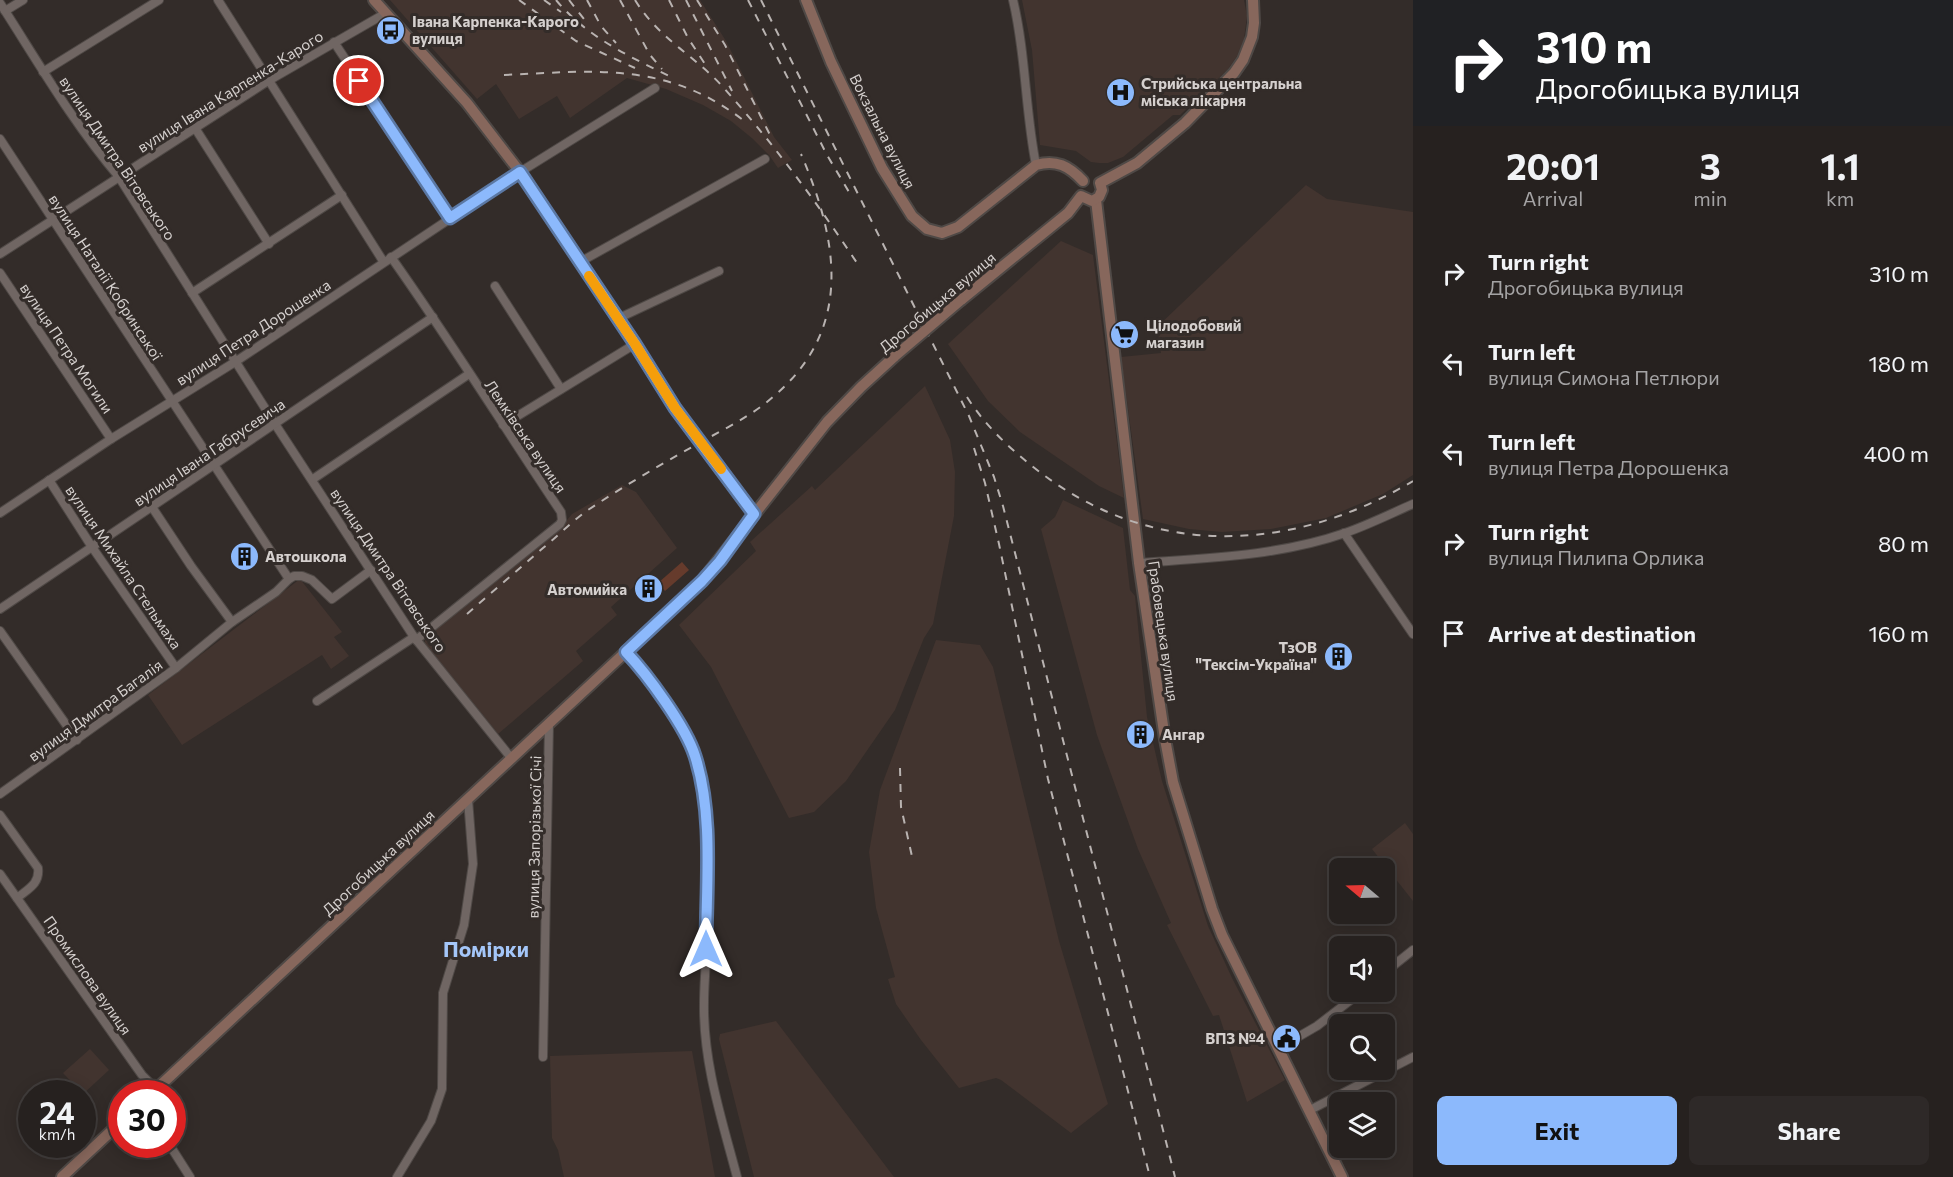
<!DOCTYPE html>
<html lang="en">
<head>
<meta charset="utf-8">
<style>
	:root { --surface:#26211f; --page:#2e2928; --text:#f1f3f6; --muted:#a4a3a4; --line:#423e3d; --accent:#8cb9fc }
	body { margin:0; font-family:Commissioner,sans-serif; background:var(--page); color:var(--text); height:100vh; display:flex; flex-direction:column; font-size:22px; white-space:nowrap }
	* { box-sizing:border-box; margin:0 }
	p { font-size:20px; color:var(--muted) }
	.icon { flex:none; width:33px; height:33px; fill:none; stroke:currentColor; stroke-width:2; stroke-linecap:round; stroke-linejoin:round }
	.map { position:relative; flex:1; overflow:hidden }
	.details { display:flex; flex-direction:column; background:var(--surface); width:540px }
	.details>* { flex:none }
	.top-card { background:#202124; color:#fff; overflow:hidden }
	.needle { width:39px; rotate:289deg }
	.controls { position:absolute; left:1329px; top:858px; display:grid; gap:12px }
	.controls a { display:grid; place-items:center; width:66px; height:66px; border-radius:9px; background:var(--surface); box-shadow:0 3px 15px #0003,0 0 0 2px var(--line); font-size:30px }
	.speed { position:absolute; left:18px; top:1080px; display:flex; gap:12px; font-size:30px; font-weight:700; text-align:center }
	.speed>* { display:grid; place-content:center; width:78px; height:78px; border-radius:50%; background:var(--surface); box-shadow:0 3px 15px #0003,0 0 0 2px var(--line); line-height:1 }
	.speed small { font-size:15px; font-weight:400 }
	.speed .limit { border:9px solid #d22; background:#fff; color:#111 }
	.pin { position:absolute; display:grid; place-items:center; width:51px; height:51px; color:#fff; margin:-26px; border:3px solid #fff; border-radius:50%; box-shadow:0 2px 6px #0007 }
	.me { position:absolute; width:66px; margin:-33px; rotate:0deg; stroke-linejoin:round; filter:drop-shadow(0 0 4px #0008) }
	.turn { display:flex; align-items:center; gap:21px; height:126px; padding:0 24px; font-size:27px }
	.turn .icon { width:78px; height:78px; stroke-width:2.5 }
	.turn b { display:block; font-size:42px; line-height:51px }
	.eta { display:flex; justify-content:space-evenly; align-items:center; height:102px; text-align:center }
	.eta b { font-size:36px; font-weight:700; line-height:42px }
	.cta { display:flex; gap:12px; margin-top:auto; padding:12px 24px }
	.cta a { flex:1; height:69px; border-radius:9px; background:var(--accent); color:#111; font-size:24px; font-weight:700; line-height:69px; text-align:center }
	.cta a+a { background:var(--page); color:var(--text) }
	ul { padding:0; list-style:none }
	li { display:flex; align-items:center; gap:18px; height:90px; padding:0 24px }
	li div { flex:1 }
	li b { display:block; font-size:22px }
	li em { font-style:normal }
	main { display:flex; flex:1; min-height:0 }
	.map>svg:first-child { display:block }
</style>
</head>
<body>
<main>
<div class="map">
<svg width="1413" height="1177" viewBox="0 0 1413 1177">
	<rect width="100%" height="100%" fill="#332c29"/>
	<g fill="#42342f">
		<polygon points="390,0 700,0 726,41 774,137 792,160 778,168 769,155 753,139 731,121 703,105 666,89 627,78 570,118 557,96 519,119 496,84 477,99"/>
		<polygon points="1022,0 1244,0 1247,16 1244,39 1237,56 1228,69 1180,115 1173,115 1123,157 1108,163 1099,163 1091,162 1076,151 1040,145 1032,50"/>
		<polygon points="1306,185 1327,199 1413,212 1413,475 1383,494 1326,518 1271,529 1222,532 1189,529 1143,519 1121,357 1161,353 1157,327"/>
		<polygon points="1061,241 1093,255 1124,498 1099,486 1020,432 988,401 948,344"/>
		<polygon points="925,386 950,440 955,472 954,516 933,624 924,638 895,710 846,781 814,812 789,818 711,667 679,625 756,551 750,542 812,486 815,490"/>
		<polygon points="622,485 636,492 677,548 611,607 617,615 576,651 583,661 498,734 425,645 425,636 562,526 572,514"/>
		<polygon points="1063,500 1123,528 1130,590 1135,596 1147,717 1162,781 1208,926 1232,978 1285,1080 1247,1102 1219,1015 1213,1016 1167,925 1171,923 1138,849 1097,735 1041,529 1055,517"/>
		<polygon points="300,579 342,632 334,637 349,656 331,669 322,655 182,745 148,695"/>
		<polygon points="936,640 980,645 993,667 1059,941 1108,1104 1071,1133 1001,1080 996,1078 959,1088 921,1040 896,1004 888,979 895,977 876,908 869,852 880,790"/>
		<polygon points="1405,823 1413,834 1413,901 1372,849"/>
		<polygon points="776,1021 894,1177 754,1177 719,1039 720,1034"/>
		<polygon points="90,1049 109,1070 83,1094 63,1073"/>
		<polygon points="692,1051 715,1177 564,1177 558,1150 552,1138 550,1056"/>
	</g>
	<polygon fill="#663b2c" points="682,562 689,570 665,591 658,583"/>
	<g fill="none" stroke-linecap="round" stroke-linejoin="round">
		<defs>
			<g id="street">
				<polyline points="218,0 383,261"/>
				<path d="M1013 0C1026 54 1025 110 1036 165"/>
				<path d="M0 3C38 62 73 123 119 177L275 424 414 637 512 759"/>
				<polyline points="5,11 23,0"/>
				<polyline points="334,42 450,218"/>
				<polyline points="43,72 159,0"/>
				<polyline points="195,128 269,244"/>
				<polyline points="0,139 289,579"/>
				<polyline points="0,254 268,81 386,13"/>
				<path d="M391 257C450 340 504 427 561 512L562 520 560 524 416 640"/>
				<polyline points="580,262 765,159"/>
				<polyline points="0,273 111,439"/>
				<polyline points="495,286 561,389"/>
				<polyline points="192,293 342,195"/>
				<polyline points="617,319 719,271"/>
				<polyline points="503,425 635,344"/>
				<polyline points="313,479 469,374"/>
				<polyline points="49,480 92,547 176,668"/>
				<polyline points="152,507 191,566 232,622"/>
				<polyline points="0,513 111,439 235,362 520,172 655,88"/>
				<polyline points="1344,533 1413,634"/>
				<path d="M1139 563C1208 558 1279 556 1345 533 1368 525 1390 514 1413 504"/>
				<polyline points="0,609 433,317"/>
				<polyline points="0,631 77,740"/>
				<path d="M626 652C648 675 684 725 695 754 707 788 707 827 707 862 706 891 707 920 706 949 706 967 704 985 704 1003 703 1063 722 1120 737 1177"/>
				<polyline points="317,701 414,637"/>
				<polyline points="0,794 176,668 232,622 276,592 289,579 294,576 302,576 312,580 332,599 371,570"/>
				<path d="M0 815 38 868C40 884 28 889 17 898"/>
				<polyline points="0,874 142,1075 156,1089"/>
				<polyline points="1384,973 1413,950"/>
				<polyline points="1279,1048 1317,1026 1361,992"/>
				<polyline points="543,1057 549,724"/>
				<polyline points="1310,1110 1413,1057"/>
				<polyline points="169,1144 190,1177"/>
				<polyline points="397,1177 431,1121 442,1089 443,993 464,925 473,864 468,799"/>
			</g>
			<g id="secondary">
				<polyline points="374,0 467,103 520,172 635,344 675,408 754,514"/>
				<path d="M806 0 831 62 882 168 912 216 927 229 942 233 958 227 1036 165C1056 159 1069 166 1083 181"/>
				<polyline points="1096,200 1139,563 1165,739 1173,782 1212,909 1222,935 1342,1177"/>
				<polyline points="961,300 1068,213 1081,196 1092,201 1099,197 1102,190 1100,183 1137,163 1185,123 1234,73 1243,60 1252,37 1254,23 1253,0"/>
				<polyline points="151,1094 702,581 827,422 861,387 895,356"/>
				<polyline points="62,1177 122,1121"/>
			</g>
		</defs>
		<use href="#street" stroke="#4f4946" stroke-width="10"/>
		<use href="#secondary" stroke="#4f4946" stroke-width="14"/>
		<use href="#street" stroke="#706663" stroke-width="8"/>
		<use href="#secondary" stroke="#87675c" stroke-width="10"/>
		<g stroke="#b9b3b1" stroke-width="2" stroke-dasharray="8 8" stroke-linecap="butt">
			<polyline points="519,0 576,41 635,68"/>
			<polyline points="544,0 561,12"/>
			<path d="M556 0C586 36 628 56 669 76"/>
			<polyline points="569,0 584,19"/>
			<polyline points="587,0 601,26 616,43"/>
			<polyline points="620,0 650,55 662,69"/>
			<path d="M635 0C659 39 694 55 723 87 772 142 816 201 857 263"/>
			<polyline points="669,0 688,38 705,64"/>
			<polyline points="686,0 732,91"/>
			<polyline points="697,0 725,45 771,137"/>
			<polyline points="748,0 827,155 849,192"/>
			<polyline points="761,0 969,416 994,477 1003,506 1175,1177"/>
			<path d="M504 75C594 71 666 61 743 120"/>
			<path d="M967 397C984 424 1007 446 1032 466 1147 559 1289 555 1413 481"/>
			<polyline points="974,448 985,483 999,544 1048,779 1150,1177"/>
			<path d="M467 614C492 592 518 570 543 548 558 536 572 521 588 510 624 486 663 463 701 442 726 428 753 415 774 396 854 328 838 240 801 154"/>
			<polyline points="900,768 901,807 913,861"/>
		</g>
		<defs>
			<polyline id="secondary-bridge" points="895,356 961,300"/>
		</defs>
		<use href="#secondary-bridge" stroke="#4f4946" stroke-width="14" stroke-linecap="butt"/>
		<use href="#secondary-bridge" stroke="#87675c" stroke-width="10"/>
	</g>
	<g fill="none" stroke-linecap="round" stroke-linejoin="round">
		<defs>
			<path id="route" d="M359 81 450 218 520 172 635 344 675 408 754 514 720 561 702 581 626 652C647 674 686 727 695 756 714 815 706 887 706 949"/>
		</defs>
		<use href="#route" stroke="#5b78a4" stroke-width="15"/>
		<use href="#route" stroke="#8cb9fc" stroke-width="10"/>
		<polyline stroke="#f59e0b" stroke-width="10" points="589,276 635,344 675,408 721,469"/>
	</g>
	<defs>
		<symbol id="bus-disc" viewBox="-11 -11 22 22"><circle r="9.5" fill="#8cb9fc" stroke="#332c29"/><path d="M-5-6H5V4H4V6H2V4H-2V6H-4V4H-5ZM-3.5-4V0h7V-4ZM-3.5 1.2v1.5H-2V1.2ZM2 1.2v1.5H3.5V1.2Z" fill="#111"/></symbol>
		<symbol id="hospital-disc" viewBox="-11 -11 22 22"><circle r="9.5" fill="#8cb9fc" stroke="#332c29"/><path d="M-5-5h3v3.5h4V-5h3V5h-3V1.5h-4V5h-3Z" fill="#111"/></symbol>
		<symbol id="supermarket-disc" viewBox="-11 -11 22 22"><circle r="9.5" fill="#8cb9fc" stroke="#332c29"/><path d="M-6-5.5h2.5l.6 2H6L4.5 2H-2.5L-4.4-4H-6ZM-1.5 3.2a1.3 1.3 0 1 0 .1 0ZM3 3.2a1.3 1.3 0 1 0 .1 0Z" fill="#111"/></symbol>
		<symbol id="building-disc" viewBox="-11 -11 22 22"><circle r="9.5" fill="#8cb9fc" stroke="#332c29"/><path d="M-4-6H4V6H1V3H-1V6H-4ZM-2.5-4.3h1.7v1.8h-1.7ZM.8-4.3h1.7v1.8H.8ZM-2.5-1h1.7V.8h-1.7ZM.8-1h1.7V.8H.8Z" fill="#111"/></symbol>
		<symbol id="civic-disc" viewBox="-11 -11 22 22"><circle r="9.5" fill="#8cb9fc" stroke="#332c29"/><path d="M-.6-6.5H3V-4.5H.6V-3L4-1V1h2V6H-6V1h2V-1L-.6-3ZM-1.2 2.5V6h2.4V2.5Z" fill="#111"/></symbol>
	</defs>
	<g fill-rule="evenodd">
		<use href="#bus-disc" x="374" y="14" width="33" height="33"/>
		<use href="#hospital-disc" x="1104" y="76" width="33" height="33"/>
		<use href="#supermarket-disc" x="1108" y="318" width="33" height="33"/>
		<use href="#building-disc" x="228" y="540" width="33" height="33"/>
		<use href="#building-disc" x="632" y="572" width="33" height="33"/>
		<use href="#building-disc" x="1322" y="640" width="33" height="33"/>
		<use href="#building-disc" x="1124" y="718" width="33" height="33"/>
		<use href="#civic-disc" x="1270" y="1022" width="33" height="33"/>
	</g>
	<g text-anchor="middle" dominant-baseline="central" stroke-width="6" stroke-linejoin="round" paint-order="stroke">
		<g font-size="15" font-weight="bold" fill="#d5d0ce" stroke="#332c29" text-anchor="start">
			<text x="412" y="21">Івана Карпенка-Карого<tspan x="412" dy="17">вулиця</tspan></text>
			<text x="1141" y="83">Стрийська центральна<tspan x="1141" dy="17">міська лікарня</tspan></text>
			<text x="1146" y="325">Цілодобовий<tspan x="1146" dy="17">магазин</tspan></text>
			<text x="265" y="556">Автошкола</text>
			<text x="627" y="589" text-anchor="end">Автомийка</text>
			<text x="1317" y="647" text-anchor="end">ТзОВ<tspan x="1317" dy="17">"Тексім-Україна"</tspan></text>
			<text x="1162" y="734">Ангар</text>
			<text x="1265" y="1038" text-anchor="end">ВПЗ №4</text>
		</g>
		<g font-size="15" fill="#d5d0ce" stroke="#332c29">
			<text transform="translate(230 91) rotate(-32)">вулиця Івана Карпенка-Карого</text>
			<text transform="translate(883 131) rotate(63)">Вокзальна вулиця</text>
			<text transform="translate(118 158) rotate(56)">вулиця Дмитра Вітовського</text>
			<text transform="translate(106 277) rotate(57)">вулиця Наталії Кобринської</text>
			<text transform="translate(937 302) rotate(-40)">Дрогобицька вулиця</text>
			<text transform="translate(253 332) rotate(-33)">вулиця Петра Дорошенка</text>
			<text transform="translate(67 348) rotate(56)">вулиця Петра Могили</text>
			<text transform="translate(526 436) rotate(56)">Лемківська вулиця</text>
			<text transform="translate(209 452) rotate(-34)">вулиця Івана Габрусевича</text>
			<text transform="translate(124 567) rotate(56)">вулиця Михайла Стельмаха</text>
			<text transform="translate(389 570) rotate(56)">вулиця Дмитра Вітовського</text>
			<text transform="translate(1164 631) rotate(82)">Грабовецька вулиця</text>
			<text transform="translate(95 710) rotate(-36)">вулиця Дмитра Багалія</text>
			<text transform="translate(534 837) rotate(-89)">вулиця Запорізької Січі</text>
			<text transform="translate(378 862) rotate(-43)">Дрогобицька вулиця</text>
			<text transform="translate(88 975) rotate(55)">Промислова вулиця</text>
		</g>
		<g font-size="21" font-weight="bold" fill="#a4c6f8" stroke="#332c29">
			<text x="486" y="948">Помірки</text>
		</g>
	</g>
</svg>
<div class="controls">
<a><svg class="needle" viewBox="-14 -14 28 28"><path d="M0-13l5 13h-10z" fill="#e53935"/><path d="M0 13l5-13h-10z" fill="#a4a3a4"/></svg></a>
<a><svg class="icon" aria-label="sound" viewBox="0 0 24 24"><path d="M4 9h4l5-4v14l-5-4H4zM17 9q2 3 0 6"/></svg></a>
<a><svg class="icon" aria-label="search" viewBox="0 0 24 24"><circle cx="10" cy="10" r="6"/><path d="M15 15l6 6"/></svg></a>
<a><svg class="icon" aria-label="layers" viewBox="0 0 24 24"><path d="M12 4l9 5-9 5-9-5zM3 14l9 5 9-5"/></svg></a>
</div>
<div class="speed"><div>24<small>km/h</small></div><div class="limit">30</div></div>
<div class="pin" style="left:359px;top:81px;background:#d93025"><svg class="icon" aria-label="arrive" viewBox="0 0 24 24"><path d="M6 21V4h12l-3 4 3 4H6"/></svg></div>
<svg class="me" style="left:706px;top:949px" viewBox="-20 -20 40 40"><path d="M0-17L14 15 0 8-14 15z" fill="#8cb9fc" stroke="#fff" stroke-width="4"/></svg>
</div>
<section class="details">
<div class="top-card">
<div class="turn"><svg class="icon" aria-label="right" viewBox="0 0 24 24"><path d="M7 20v-9h11M14 6l5 5-5 5"/></svg><div><b>310 m</b>Дрогобицька вулиця</div></div>
</div>
<div class="eta">
<div><b>20:01</b><p>Arrival</p></div>
<div><b>3</b><p>min</p></div>
<div><b>1.1</b><p>km</p></div>
</div>
<ul>
<li><svg class="icon" aria-label="right" viewBox="0 0 24 24"><path d="M7 20v-9h11M14 6l5 5-5 5"/></svg><div><b>Turn right</b><p>Дрогобицька вулиця</p></div><em>310 m</em></li>
<li><svg class="icon" aria-label="left" viewBox="0 0 24 24"><path d="M17 20v-9H6M10 6l-5 5 5 5"/></svg><div><b>Turn left</b><p>вулиця Симона Петлюри</p></div><em>180 m</em></li>
<li><svg class="icon" aria-label="left" viewBox="0 0 24 24"><path d="M17 20v-9H6M10 6l-5 5 5 5"/></svg><div><b>Turn left</b><p>вулиця Петра Дорошенка</p></div><em>400 m</em></li>
<li><svg class="icon" aria-label="right" viewBox="0 0 24 24"><path d="M7 20v-9h11M14 6l5 5-5 5"/></svg><div><b>Turn right</b><p>вулиця Пилипа Орлика</p></div><em>80 m</em></li>
<li><svg class="icon" aria-label="arrive" viewBox="0 0 24 24"><path d="M6 21V4h12l-3 4 3 4H6"/></svg><div><b>Arrive at destination</b></div><em>160 m</em></li>
</ul>
<div class="cta"><a>Exit</a><a>Share</a></div>
</section>
</main>
</body>
</html>
